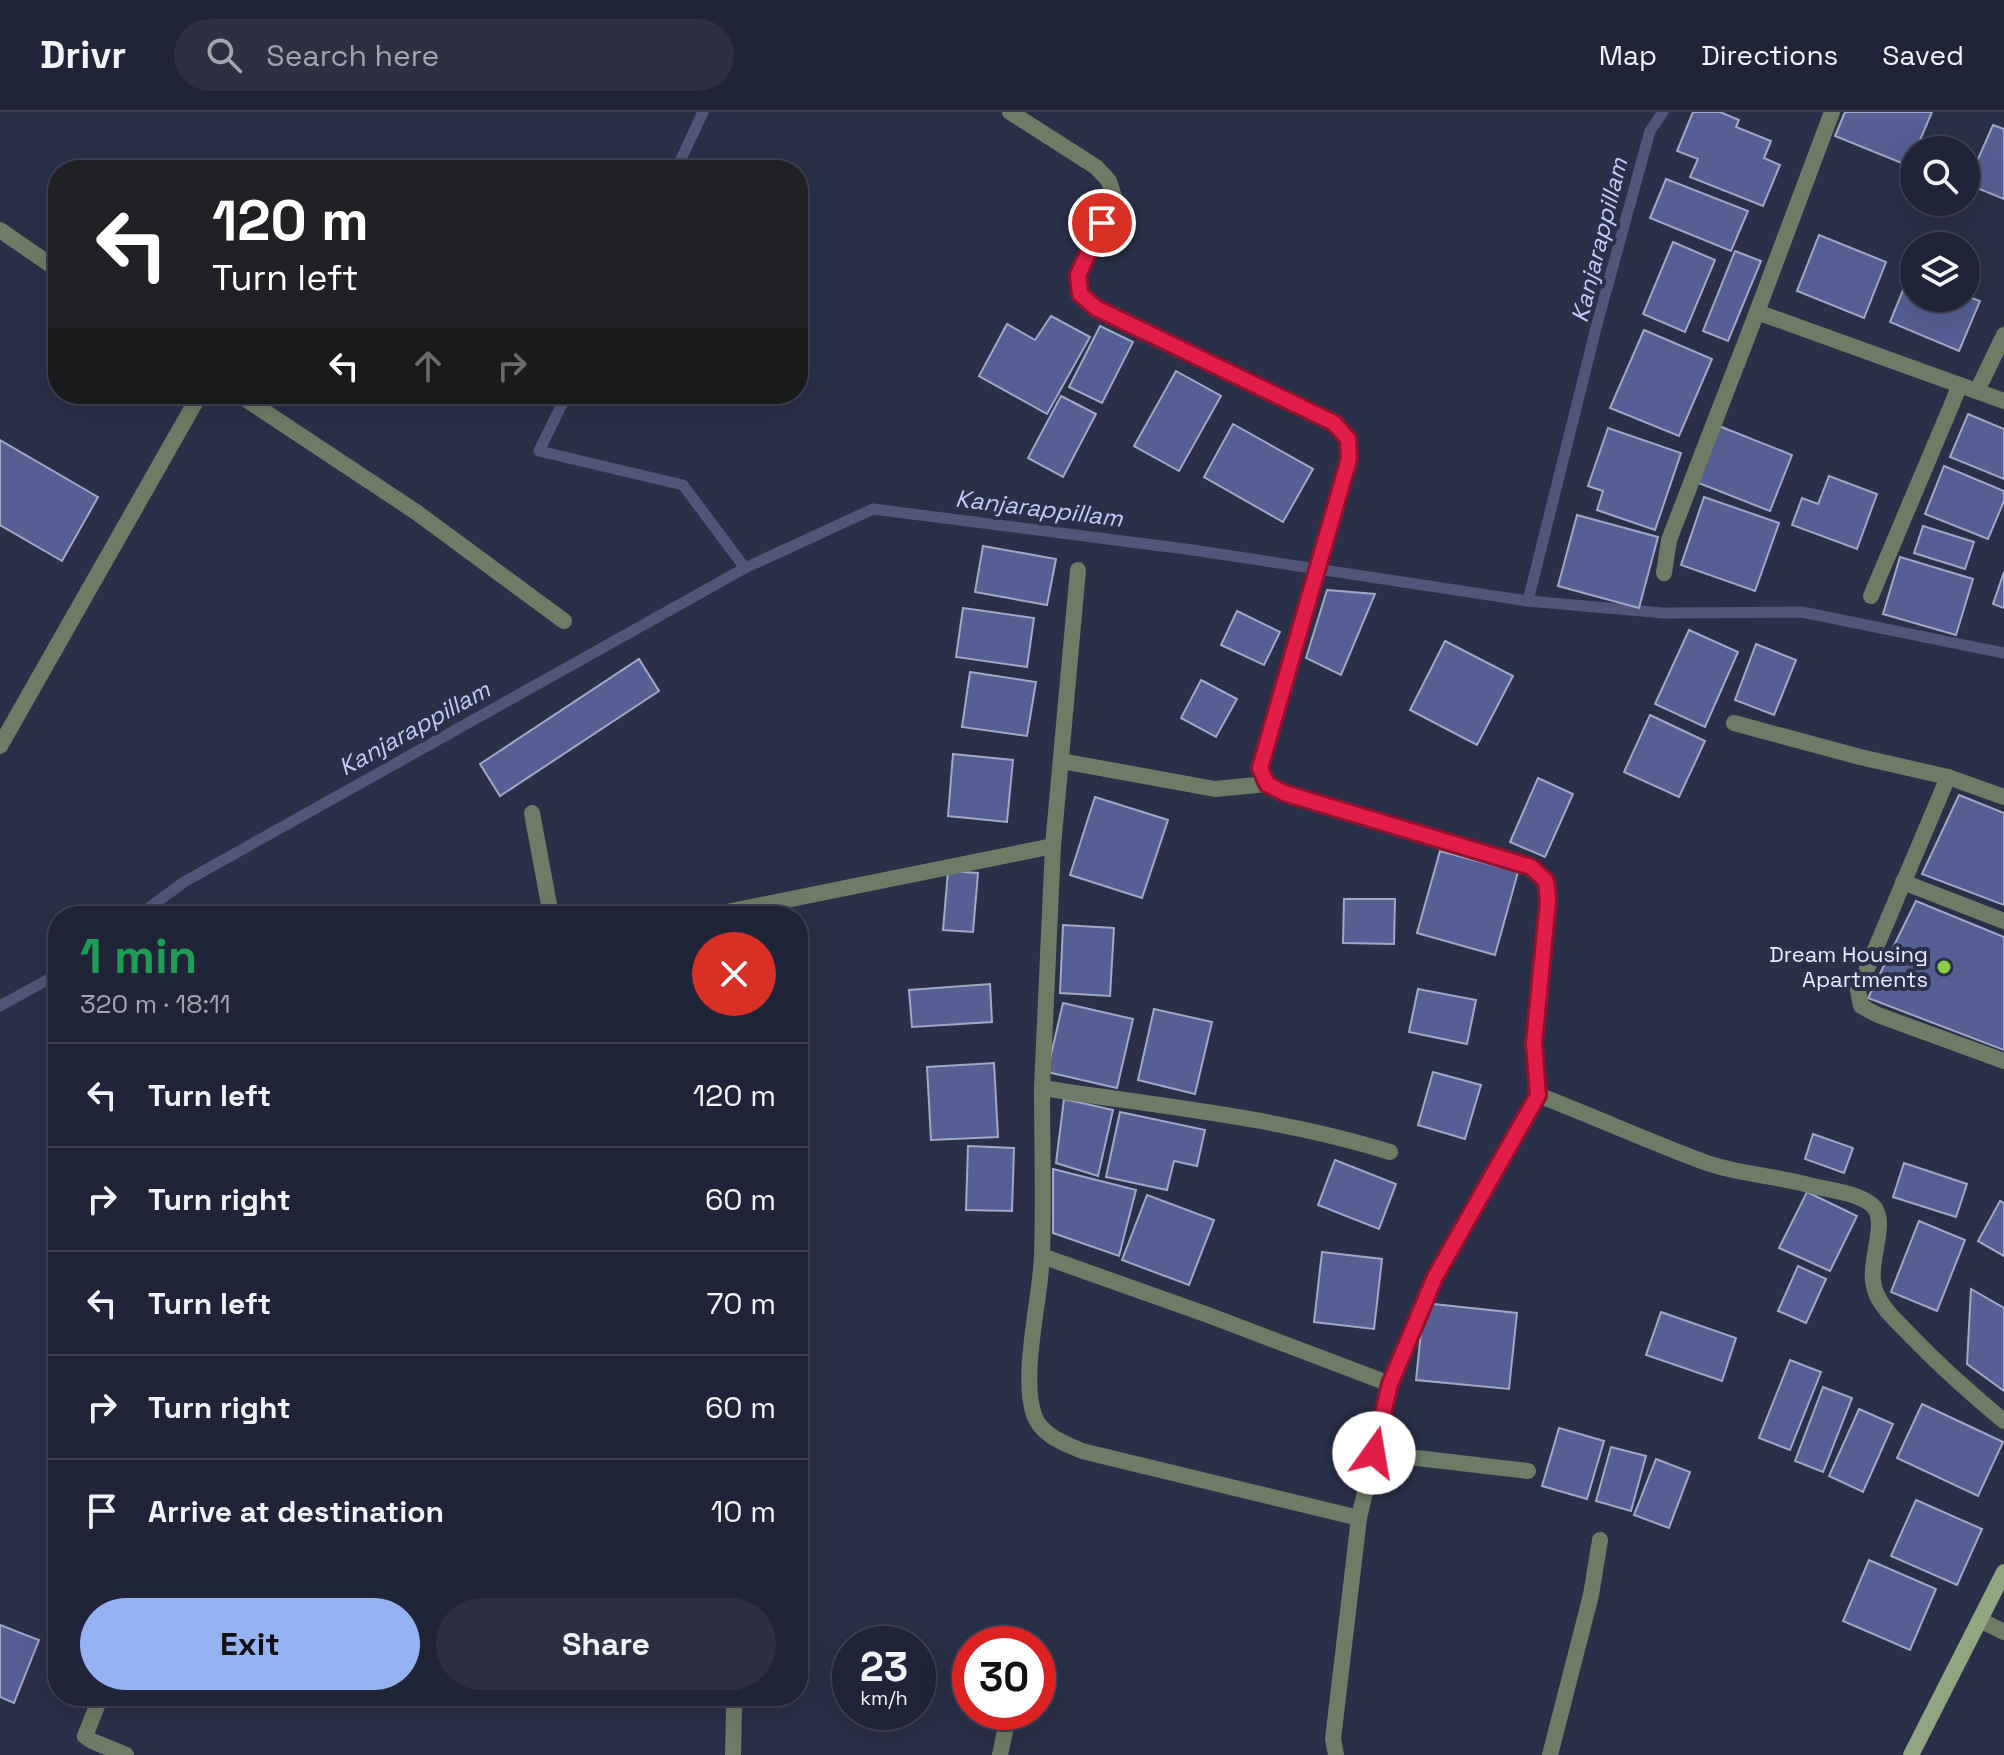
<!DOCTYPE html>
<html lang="en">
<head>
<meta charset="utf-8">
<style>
	:root { --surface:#202438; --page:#2d3043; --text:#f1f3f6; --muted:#a2a4ae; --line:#3d4153; --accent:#95b2f1 }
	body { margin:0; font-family:"Space Grotesk",sans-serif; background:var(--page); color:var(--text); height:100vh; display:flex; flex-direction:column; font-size:30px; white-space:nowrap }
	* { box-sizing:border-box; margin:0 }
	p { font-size:26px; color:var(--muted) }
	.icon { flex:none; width:44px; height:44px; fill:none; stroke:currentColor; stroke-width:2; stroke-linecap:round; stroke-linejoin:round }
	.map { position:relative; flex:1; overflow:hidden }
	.details { position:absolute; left:48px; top:794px; width:760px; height:800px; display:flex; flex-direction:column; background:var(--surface); border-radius:32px; box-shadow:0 8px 32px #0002,0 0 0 2px var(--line) }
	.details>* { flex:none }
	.guide { position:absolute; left:48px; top:48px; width:760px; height:244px; border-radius:32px; box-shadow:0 8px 32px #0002,0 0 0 2px var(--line); background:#202124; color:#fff; overflow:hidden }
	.controls { position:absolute; left:1900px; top:24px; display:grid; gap:16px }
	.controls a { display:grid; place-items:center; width:80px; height:80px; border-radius:50%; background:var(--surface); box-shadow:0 8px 32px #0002,0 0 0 2px var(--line); font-size:40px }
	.speed { position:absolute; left:832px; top:1514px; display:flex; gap:16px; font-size:40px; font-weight:700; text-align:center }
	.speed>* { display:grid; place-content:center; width:104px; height:104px; border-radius:50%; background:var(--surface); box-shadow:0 8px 32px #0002,0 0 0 2px var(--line); line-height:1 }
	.speed small { font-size:20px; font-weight:400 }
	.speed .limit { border:12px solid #d22; background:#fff; color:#111 }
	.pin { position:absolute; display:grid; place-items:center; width:68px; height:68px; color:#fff; margin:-34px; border:4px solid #fff; border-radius:50%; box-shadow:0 2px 8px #0007 }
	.me { position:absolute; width:88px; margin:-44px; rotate:13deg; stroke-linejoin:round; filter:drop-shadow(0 0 6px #0008) }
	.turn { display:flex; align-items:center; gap:28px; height:168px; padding:0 32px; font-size:36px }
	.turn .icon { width:104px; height:104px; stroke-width:2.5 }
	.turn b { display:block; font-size:56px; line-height:68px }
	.lanes { display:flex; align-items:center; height:76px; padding:0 32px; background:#0003; justify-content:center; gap:40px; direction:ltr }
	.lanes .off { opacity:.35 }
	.round { display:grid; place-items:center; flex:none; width:84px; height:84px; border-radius:42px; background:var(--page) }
	.overview { display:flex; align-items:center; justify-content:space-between; height:136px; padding:0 32px }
	h1 { font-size:48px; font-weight:800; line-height:60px; color:#1e9e55 }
	.cta { display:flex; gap:16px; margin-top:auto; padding:16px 32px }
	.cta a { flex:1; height:92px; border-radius:48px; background:var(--accent); color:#111; font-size:32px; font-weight:800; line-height:92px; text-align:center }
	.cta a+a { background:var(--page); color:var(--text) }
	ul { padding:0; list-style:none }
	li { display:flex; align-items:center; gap:24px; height:104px; padding:0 32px; border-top:2px solid var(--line) }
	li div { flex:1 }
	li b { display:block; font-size:30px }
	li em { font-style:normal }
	header { display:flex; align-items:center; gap:48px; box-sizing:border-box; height:112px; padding:0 40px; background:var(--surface); border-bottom:2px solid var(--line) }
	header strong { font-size:38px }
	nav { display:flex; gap:44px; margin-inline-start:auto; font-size:28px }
	.search { width:560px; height:72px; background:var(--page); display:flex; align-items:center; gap:20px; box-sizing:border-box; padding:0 28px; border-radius:44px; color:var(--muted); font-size:30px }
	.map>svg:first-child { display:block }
</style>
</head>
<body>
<header>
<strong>Drivr</strong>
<div class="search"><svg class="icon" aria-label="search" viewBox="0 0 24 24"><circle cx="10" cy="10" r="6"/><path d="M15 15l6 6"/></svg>Search here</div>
<nav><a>Map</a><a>Directions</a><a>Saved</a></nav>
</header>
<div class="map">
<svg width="2004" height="1643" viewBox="0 0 2004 1643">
	<rect width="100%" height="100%" fill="#2b304a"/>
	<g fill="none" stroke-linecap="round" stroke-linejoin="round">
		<g stroke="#525579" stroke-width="11">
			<polyline points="676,58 703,0"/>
			<polyline points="567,282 539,339 683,373 745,456"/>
			<polyline points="1528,489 1664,501 1802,500 2004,541"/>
			<polyline points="138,804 184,770 745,456 873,397 1193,438 1528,489 1596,216 1650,19 1663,0"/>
			<polyline points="0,894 58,862"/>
		</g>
	</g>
	<g fill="#555f94" stroke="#a0a8c8" stroke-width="2">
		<polygon points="1693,0 1720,0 1739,8 1736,15 1771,29 1764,46 1780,53 1763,94 1690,65 1698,47 1677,39"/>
		<polygon points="1845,0 1932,0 1909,54 1835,24"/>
		<polygon points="1993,13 2004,17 2004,87 1967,72"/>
		<polygon points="1666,67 1748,99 1731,139 1650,106"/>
		<polygon points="1819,123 1886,150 1864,206 1797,179"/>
		<polygon points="1673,130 1715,148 1685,220 1643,202"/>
		<polygon points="1735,139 1761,149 1728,229 1703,219"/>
		<polygon points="1914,151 1914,186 1966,186 1966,184 1980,189 1959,239 1890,210"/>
		<polygon points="1051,204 1090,225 1047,302 979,264 1007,212 1035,228"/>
		<polygon points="1100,214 1133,230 1102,291 1069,275"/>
		<polygon points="1644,218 1712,247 1679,324 1610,296"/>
		<polygon points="1176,259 1221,284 1179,359 1134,334"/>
		<polygon points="1061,284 1096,302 1063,365 1028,346"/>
		<polygon points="1968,302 2004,317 2004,367 1950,345"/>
		<polygon points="1233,312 1313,357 1283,410 1204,365"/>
		<polygon points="1719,314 1792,343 1770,399 1696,370"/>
		<polygon points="1608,316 1681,341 1655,418 1597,398 1603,379 1588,374"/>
		<polygon points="0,328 98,385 62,449 0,413"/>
		<polygon points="1944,354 2004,379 2004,389 1988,427 1925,402"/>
		<polygon points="1829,364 1877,382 1857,437 1792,413 1802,386 1818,392"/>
		<polygon points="1704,385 1779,411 1755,479 1681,453"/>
		<polygon points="1577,403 1658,425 1639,496 1558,474"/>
		<polygon points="1923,414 1974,430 1965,457 1914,441"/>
		<polygon points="983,434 1056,447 1047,493 975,480"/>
		<polygon points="1900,445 1973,467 1956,523 1883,502"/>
		<polygon points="2004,460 2004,496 1993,492"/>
		<polygon points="1327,478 1375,482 1341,563 1306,546"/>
		<polygon points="963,496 1034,506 1027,555 956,545"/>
		<polygon points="1237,499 1280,520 1264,553 1221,533"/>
		<polygon points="1689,518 1738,540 1705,615 1655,592"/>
		<polygon points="1445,529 1513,564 1477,633 1410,598"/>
		<polygon points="1756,532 1796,548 1774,603 1735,588"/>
		<polygon points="639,547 659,579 500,684 480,652"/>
		<polygon points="970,560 1036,570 1027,624 962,615"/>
		<polygon points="1201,568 1237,587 1216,625 1181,606"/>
		<polygon points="1650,603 1705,629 1679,685 1624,660"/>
		<polygon points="953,642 1013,648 1007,710 948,704"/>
		<polygon points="1538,666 1573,682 1545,745 1510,730"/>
		<polygon points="1959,683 2004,701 2004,793 1922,762"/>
		<polygon points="1095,685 1168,708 1142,786 1070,763"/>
		<polygon points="1440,739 1518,760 1495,843 1417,821"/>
		<polygon points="948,759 978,761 973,820 943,818"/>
		<polygon points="1344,787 1395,787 1394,832 1343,831"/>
		<polygon points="1916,789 2004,825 2004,938 1868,886"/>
		<polygon points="1063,813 1114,816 1110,884 1060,881"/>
		<polygon points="990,872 992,910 912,915 909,878"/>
		<polygon points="1418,877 1476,888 1467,932 1409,920"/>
		<polygon points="1063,891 1133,907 1117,976 1047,960"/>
		<polygon points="1154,897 1212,910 1195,982 1138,968"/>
		<polygon points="994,951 998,1025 931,1028 927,955"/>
		<polygon points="1433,960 1481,973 1465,1027 1418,1013"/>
		<polygon points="1064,987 1113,998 1098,1064 1056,1051"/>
		<polygon points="1120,1000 1205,1018 1197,1054 1174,1049 1167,1078 1106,1065"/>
		<polygon points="1813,1022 1853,1036 1844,1061 1805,1047"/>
		<polygon points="968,1034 1014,1036 1012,1099 966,1098"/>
		<polygon points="1335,1048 1396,1072 1379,1117 1318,1093"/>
		<polygon points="1904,1051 1967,1072 1956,1105 1893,1085"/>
		<polygon points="1053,1057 1136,1078 1119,1144 1053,1121"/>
		<polygon points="1807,1080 1857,1104 1830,1159 1779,1136"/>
		<polygon points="1147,1083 1214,1108 1189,1173 1122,1148"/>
		<polygon points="2000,1089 2004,1091 2004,1144 1978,1129"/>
		<polygon points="1919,1109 1965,1128 1937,1199 1891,1180"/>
		<polygon points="1322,1140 1382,1147 1374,1217 1314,1210"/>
		<polygon points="1798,1154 1826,1167 1806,1211 1778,1199"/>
		<polygon points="1971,1177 2004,1196 2004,1279 1967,1252"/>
		<polygon points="1424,1191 1517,1201 1509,1277 1416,1268"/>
		<polygon points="1661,1200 1736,1226 1722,1269 1646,1243"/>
		<polygon points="1790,1248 1821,1260 1790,1338 1759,1326"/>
		<polygon points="1823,1275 1852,1286 1823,1360 1795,1349"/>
		<polygon points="1922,1292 2003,1330 1978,1384 1897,1346"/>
		<polygon points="1859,1297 1893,1312 1863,1380 1829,1364"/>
		<polygon points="1559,1316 1604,1329 1587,1387 1542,1374"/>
		<polygon points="1611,1335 1646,1344 1631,1399 1596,1389"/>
		<polygon points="1656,1347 1690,1360 1669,1416 1634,1403"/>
		<polygon points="1916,1388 1982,1417 1957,1473 1891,1444"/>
		<polygon points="1869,1448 1936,1477 1910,1538 1843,1509"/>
		<polygon points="0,1513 39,1528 14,1591 0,1585"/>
	</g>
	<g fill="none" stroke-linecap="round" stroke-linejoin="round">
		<g stroke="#6f7c65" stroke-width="16">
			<polyline points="1734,611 1860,645 1948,665 2004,685"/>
			<polyline points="1948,665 1858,878 1861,894 1878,903 2004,949"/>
			<polyline points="532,701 550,798 555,804"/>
			<polyline points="1903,770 2004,809"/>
			<path d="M707 804 1053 734 1042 976C1157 994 1278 1005 1390 1040"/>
		</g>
		<g stroke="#6f7c65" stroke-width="16">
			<path d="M1010 0 1096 55 1109 69 1114 85 1078 163 1080 182 1096 196 1334 311 1348 327 1349 347 1260 656 1267 672 1284 681 1531 755 1546 769 1548 789 1534 931 1538 983C1595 1005 1650 1030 1707 1051 1739 1062 1776 1064 1809 1073 1828 1078 1856 1080 1872 1093 1891 1110 1864 1153 1876 1181 1883 1198 1898 1210 1910 1223 1940 1254 1971 1282 2004 1309"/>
			<polyline points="0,118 58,158"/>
			<polyline points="1757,200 1832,0"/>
			<polyline points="1977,279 2004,223"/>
			<polyline points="238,282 416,400 564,509"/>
			<polyline points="1664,461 1669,428 1757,200 2004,289"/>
			<polyline points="1871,484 1960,273"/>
			<polyline points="0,634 200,282"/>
			<polyline points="1061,649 1215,677 1267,672"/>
			<polyline points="1053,734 1078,458"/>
			<path d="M1042 976C1042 1031 1044 1087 1042 1143 1041 1186 1020 1262 1034 1303 1041 1323 1064 1331 1082 1339L1359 1406"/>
			<polyline points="1042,1144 1208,1203 1390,1272 1359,1406 1333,1627 1336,1643"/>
			<polyline points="1390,1272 1435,1165 1538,983"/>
			<polyline points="1374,1341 1528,1359"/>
			<polyline points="1980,1508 2004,1520"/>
			<polyline points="101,1584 85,1624 92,1629 126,1643"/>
			<polyline points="730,1584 734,1594 733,1643"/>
			<polyline points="1000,1643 1009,1600"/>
			<polyline points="1550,1643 1591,1483 1600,1428"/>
		</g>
		<polyline stroke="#90a681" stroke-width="16" points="1911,1643 2004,1460"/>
	</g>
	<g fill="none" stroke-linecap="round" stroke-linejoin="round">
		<defs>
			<polyline id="route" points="1102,111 1078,163 1080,182 1096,196 1334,311 1348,327 1349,347 1260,656 1267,672 1284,681 1531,755 1546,769 1548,789 1534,931 1538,983 1435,1165 1390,1272 1374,1341"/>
		</defs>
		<use href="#route" stroke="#92132f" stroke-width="20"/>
		<use href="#route" stroke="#e11d48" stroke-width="14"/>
	</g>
	<circle fill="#8ace47" stroke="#2b304a" stroke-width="3" cx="1944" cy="855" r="8"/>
	<g text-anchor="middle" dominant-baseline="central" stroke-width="8" stroke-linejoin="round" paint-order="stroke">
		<g font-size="22" fill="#e8ecfd" stroke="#2b304a" text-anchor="end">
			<text x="1928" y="842">Dream Housing<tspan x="1928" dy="25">Apartments</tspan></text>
		</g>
		<g font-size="24" font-style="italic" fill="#c0ccfc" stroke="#2b304a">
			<text transform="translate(1599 128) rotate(-76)">Kanjarappillam</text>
			<text transform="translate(1039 396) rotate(7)">Kanjarappillam</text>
			<text transform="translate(414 616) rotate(-29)">Kanjarappillam</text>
		</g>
	</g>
</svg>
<div class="controls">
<a><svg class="icon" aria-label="search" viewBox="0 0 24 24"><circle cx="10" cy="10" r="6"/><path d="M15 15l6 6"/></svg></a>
<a><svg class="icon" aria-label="layers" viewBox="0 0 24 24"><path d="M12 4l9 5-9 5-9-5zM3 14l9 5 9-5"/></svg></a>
</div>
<div class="speed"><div>23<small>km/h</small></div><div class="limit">30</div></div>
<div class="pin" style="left:1102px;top:111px;background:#d93025"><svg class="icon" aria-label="arrive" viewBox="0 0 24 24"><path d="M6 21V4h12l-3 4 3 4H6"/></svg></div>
<svg class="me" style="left:1374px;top:1341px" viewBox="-20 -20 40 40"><circle r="19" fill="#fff"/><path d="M0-13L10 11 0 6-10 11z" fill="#e11d48"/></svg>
<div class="guide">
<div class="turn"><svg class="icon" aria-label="left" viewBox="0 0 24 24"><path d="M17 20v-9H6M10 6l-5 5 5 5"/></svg><div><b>120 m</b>Turn left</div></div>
<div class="lanes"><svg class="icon" aria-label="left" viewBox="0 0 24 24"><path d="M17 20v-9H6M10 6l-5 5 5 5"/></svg><svg class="icon off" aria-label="ahead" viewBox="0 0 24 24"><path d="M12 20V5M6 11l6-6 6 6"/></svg><svg class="icon off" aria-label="right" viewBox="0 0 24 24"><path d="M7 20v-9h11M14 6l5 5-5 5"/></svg></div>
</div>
<section class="details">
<div class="overview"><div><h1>1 min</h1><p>320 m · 18:11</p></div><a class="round" style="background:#d93025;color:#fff"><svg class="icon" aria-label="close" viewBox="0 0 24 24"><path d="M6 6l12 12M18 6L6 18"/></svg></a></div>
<ul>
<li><svg class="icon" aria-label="left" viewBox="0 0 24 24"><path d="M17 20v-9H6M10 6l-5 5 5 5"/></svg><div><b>Turn left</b></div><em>120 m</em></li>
<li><svg class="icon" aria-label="right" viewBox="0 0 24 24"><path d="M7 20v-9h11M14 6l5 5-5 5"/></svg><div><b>Turn right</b></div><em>60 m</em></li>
<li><svg class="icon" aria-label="left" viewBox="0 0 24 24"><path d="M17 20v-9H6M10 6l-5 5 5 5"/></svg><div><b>Turn left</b></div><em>70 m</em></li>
<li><svg class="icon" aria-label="right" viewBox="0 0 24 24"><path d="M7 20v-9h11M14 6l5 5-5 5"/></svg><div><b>Turn right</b></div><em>60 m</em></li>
<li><svg class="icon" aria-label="arrive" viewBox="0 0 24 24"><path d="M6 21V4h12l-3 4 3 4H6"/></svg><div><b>Arrive at destination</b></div><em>10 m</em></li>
</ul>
<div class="cta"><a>Exit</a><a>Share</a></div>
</section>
</div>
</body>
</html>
